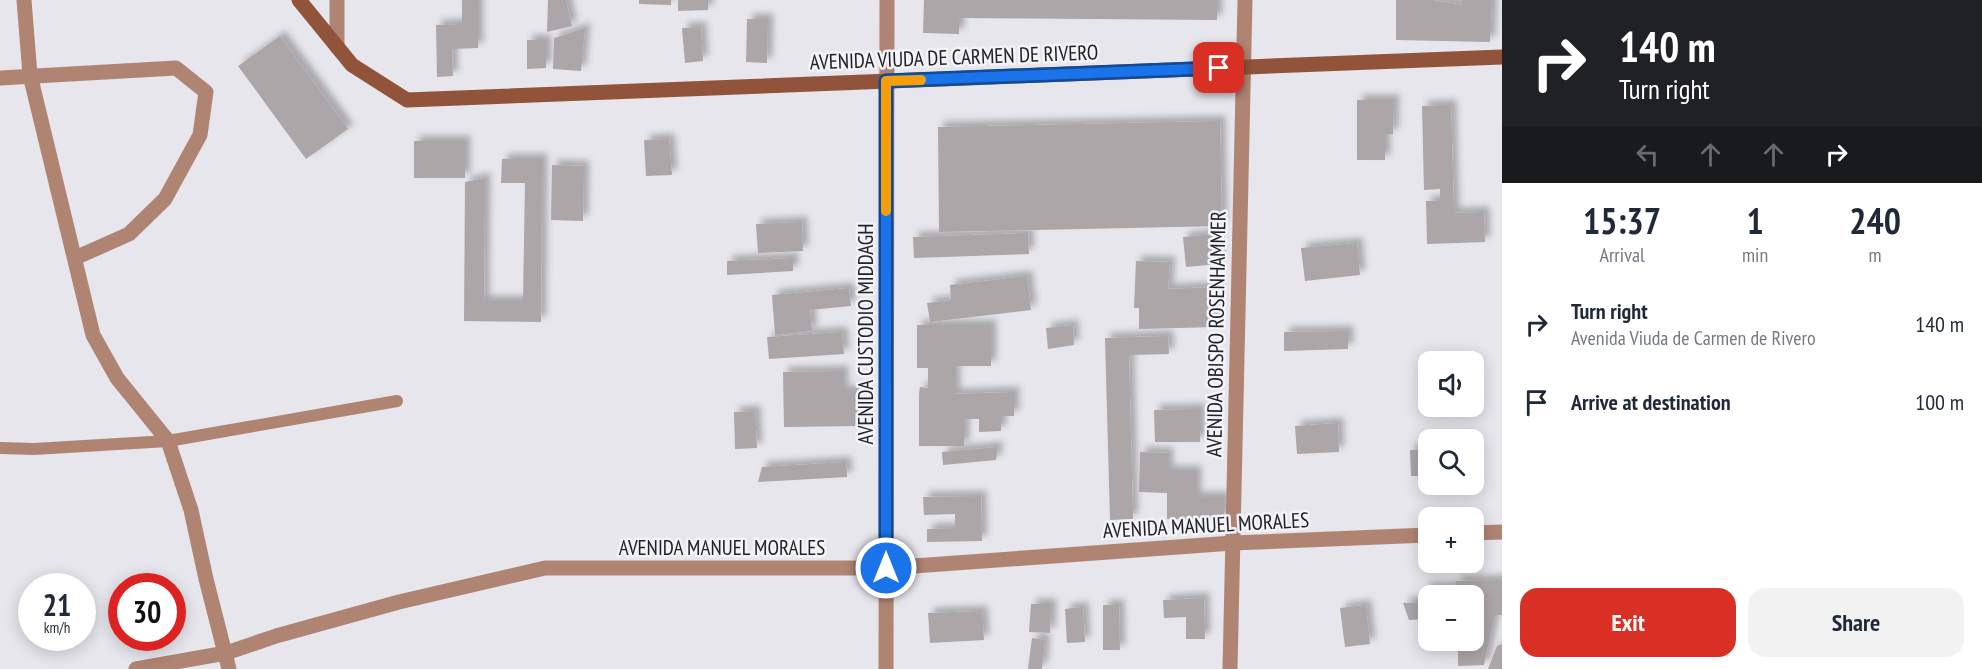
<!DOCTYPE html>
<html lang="en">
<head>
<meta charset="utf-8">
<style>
	:root { --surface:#fff; --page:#f2f2f3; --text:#1f2937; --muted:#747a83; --accent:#d93025 }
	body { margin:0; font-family:"PT Sans Narrow",sans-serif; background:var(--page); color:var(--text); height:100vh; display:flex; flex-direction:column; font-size:22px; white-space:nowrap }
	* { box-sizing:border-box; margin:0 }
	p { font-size:20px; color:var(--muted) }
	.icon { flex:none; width:33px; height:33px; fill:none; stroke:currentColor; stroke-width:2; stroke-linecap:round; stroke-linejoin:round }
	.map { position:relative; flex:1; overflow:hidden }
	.details { display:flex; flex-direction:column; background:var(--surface); width:480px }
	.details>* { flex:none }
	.banner { background:#202124; color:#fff; overflow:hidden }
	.controls { position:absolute; left:1418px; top:351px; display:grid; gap:12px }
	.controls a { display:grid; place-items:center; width:66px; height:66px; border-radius:12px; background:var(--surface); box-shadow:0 3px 15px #0003; font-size:30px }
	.speed { position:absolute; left:18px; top:573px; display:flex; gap:12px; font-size:30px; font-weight:700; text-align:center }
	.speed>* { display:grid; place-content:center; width:78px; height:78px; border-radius:50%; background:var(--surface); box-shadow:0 3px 15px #0003; line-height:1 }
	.speed small { font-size:15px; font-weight:400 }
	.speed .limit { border:9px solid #d22; background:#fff; color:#111 }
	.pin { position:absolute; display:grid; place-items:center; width:51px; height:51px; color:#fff; margin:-26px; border-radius:12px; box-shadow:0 3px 9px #0006 }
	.me { position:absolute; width:66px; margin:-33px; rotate:0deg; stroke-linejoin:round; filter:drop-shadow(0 0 4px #0008) }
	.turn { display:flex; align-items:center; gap:21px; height:126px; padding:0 18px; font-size:27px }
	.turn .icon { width:78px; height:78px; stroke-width:2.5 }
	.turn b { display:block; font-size:42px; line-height:51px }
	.lanes { display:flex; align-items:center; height:57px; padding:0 18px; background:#0003; justify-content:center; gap:30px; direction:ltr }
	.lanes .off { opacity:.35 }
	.eta { display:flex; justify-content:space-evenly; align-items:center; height:102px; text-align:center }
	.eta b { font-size:36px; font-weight:700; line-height:42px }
	.button { display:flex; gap:12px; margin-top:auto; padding:12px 18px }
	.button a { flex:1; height:69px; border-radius:18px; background:var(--accent); color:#fff; font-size:24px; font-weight:700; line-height:69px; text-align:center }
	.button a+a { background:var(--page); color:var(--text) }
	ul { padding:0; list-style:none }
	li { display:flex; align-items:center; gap:18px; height:78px; padding:0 18px }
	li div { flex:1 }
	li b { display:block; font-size:22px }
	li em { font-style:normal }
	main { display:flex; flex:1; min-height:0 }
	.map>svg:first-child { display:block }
</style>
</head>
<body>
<main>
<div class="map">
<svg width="1502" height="669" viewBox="0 0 1502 669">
	<defs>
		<filter id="shadow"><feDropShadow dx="5.5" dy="-5.5" stdDeviation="3" flood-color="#0004"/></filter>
	</defs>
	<rect width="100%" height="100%" fill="#e6e6ec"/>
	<g fill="#ada6a9" filter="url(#shadow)">
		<polygon points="462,0 478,0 478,48 452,49 453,76 437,77 436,25 462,24"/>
		<polygon points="548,0 566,0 572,26 547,32"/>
		<polygon points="639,0 671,0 671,5 639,4"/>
		<polygon points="678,0 708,0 708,10 678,11"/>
		<polygon points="924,0 1217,0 1217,20 959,18 959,34 923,33"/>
		<polygon points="1396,0 1433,0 1462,5 1462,0 1492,0 1490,42 1396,40"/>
		<polygon points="747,19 768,19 767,63 746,62"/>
		<polygon points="701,27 703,61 685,63 682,28"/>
		<polygon points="585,28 581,71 553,69 554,38"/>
		<polygon points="280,36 348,129 306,159 238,66"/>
		<polygon points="527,40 546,40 546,68 527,69"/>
		<polygon points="1357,100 1394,100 1393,134 1385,134 1385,160 1357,160"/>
		<polygon points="1451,105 1454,213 1484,212 1485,242 1427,244 1426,201 1440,201 1440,189 1424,190 1422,106"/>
		<polygon points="1220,121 1222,226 939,232 938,127"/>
		<polygon points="669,139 672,175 646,176 644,140"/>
		<rect x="414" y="141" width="51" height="37"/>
		<polygon points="502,159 542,159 541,322 464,321 465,182 485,178 484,301 523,301 525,183 501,183"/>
		<polygon points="552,165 584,166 583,221 551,220"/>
		<polygon points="802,222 803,251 758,253 756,224"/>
		<polygon points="1028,233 1029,254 914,258 913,237"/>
		<polygon points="1216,234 1218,264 1186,267 1183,237"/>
		<polygon points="1357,243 1360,275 1305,281 1301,248"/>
		<polygon points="793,258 793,271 727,275 727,261"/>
		<polygon points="1136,261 1170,262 1168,289 1216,287 1216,327 1139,329 1139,308 1134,308"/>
		<polygon points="1027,276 1031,310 930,322 927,303 951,300 950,285"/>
		<polygon points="849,288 851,306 810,310 812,331 775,335 772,295"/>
		<polygon points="917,325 991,325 991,366 955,366 955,394 1014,392 1014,416 1001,416 1001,431 979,432 979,419 964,419 964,446 919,446 919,394 920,387 928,388 928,368 917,368"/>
		<polygon points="1073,325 1074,345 1048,349 1046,328"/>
		<polygon points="1348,331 1348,349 1284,351 1284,332"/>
		<polygon points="842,332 844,354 769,359 767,337"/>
		<polygon points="1168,336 1169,354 1129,355 1133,519 1110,520 1105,338"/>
		<polygon points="843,371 843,391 857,391 857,426 784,427 783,372"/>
		<polygon points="1200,409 1200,442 1155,442 1154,410"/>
		<polygon points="755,411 757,448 735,449 734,412"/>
		<polygon points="1338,423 1339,452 1297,454 1295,426"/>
		<polygon points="998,447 996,460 943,465 942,452"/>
		<polygon points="1410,450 1428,450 1428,476 1411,476"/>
		<polygon points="1140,452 1168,453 1168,471 1196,471 1196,497 1224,497 1224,520 1167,519 1167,493 1139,492"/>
		<polygon points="846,462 847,477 758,482 762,467"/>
		<polygon points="981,496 982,541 927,542 927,529 955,528 955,514 924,515 923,497"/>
		<polygon points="1502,580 1502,615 1495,615 1484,665 1458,666 1458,640 1473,640 1473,596 1456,596 1456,581"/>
		<polygon points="1455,587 1455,596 1428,596 1428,636 1425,636 1424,619 1409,620 1403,603 1425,602 1424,588"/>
		<polygon points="1204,598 1205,639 1186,639 1186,617 1164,618 1163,600"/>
		<polygon points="1031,604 1051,604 1050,633 1029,632"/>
		<polygon points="1103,605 1119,605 1120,650 1103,650"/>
		<polygon points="1366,605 1370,644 1345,647 1340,608"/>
		<polygon points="1083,607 1085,642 1067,643 1065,609"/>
		<polygon points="982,611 984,640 930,643 928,613"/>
		<polygon points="1032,638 1045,640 1042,669 1028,669"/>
		<polygon points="1502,644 1502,669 1488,669 1497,646"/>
	</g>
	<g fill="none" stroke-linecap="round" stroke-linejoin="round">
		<polyline stroke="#b08473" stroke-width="12" points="0,448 34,449 168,441 397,401"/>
		<g stroke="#b08473" stroke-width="15">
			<polyline points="24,0 30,75 93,335 117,378 168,441 191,510 206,579 229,669"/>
			<polyline points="337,0 337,47"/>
			<polyline points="0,78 176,68 206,92 200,135 165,199 129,234 75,258"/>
			<polyline points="1473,533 1502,532"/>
			<polyline points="136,669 226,653 276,636 399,602 545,568 886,568 1233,543 1428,535"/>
			<polyline points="886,669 887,0"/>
			<polyline points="1230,669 1245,0"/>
		</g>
		<polyline stroke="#91543a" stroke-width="15" points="299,0 352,65 407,100 1502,57"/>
	</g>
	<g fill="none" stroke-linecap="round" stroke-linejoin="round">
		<defs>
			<polyline id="route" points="886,568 886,81 1219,68"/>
		</defs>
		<use href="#route" stroke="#114b97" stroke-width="15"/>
		<use href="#route" stroke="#1a73e8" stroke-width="10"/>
		<polyline stroke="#f59e0b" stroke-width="10" points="886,211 886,81 921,80"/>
	</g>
	<g text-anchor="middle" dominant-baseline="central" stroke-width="5" stroke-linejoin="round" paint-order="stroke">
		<g font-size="21" fill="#222225" stroke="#f3f3fa">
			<text transform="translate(954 57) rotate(-2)">AVENIDA VIUDA DE CARMEN DE RIVERO</text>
			<text transform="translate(865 334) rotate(-90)">AVENIDA CUSTODIO MIDDAGH</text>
			<text transform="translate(1216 334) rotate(-89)">AVENIDA OBISPO ROSENHAMMER</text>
			<text transform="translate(1206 525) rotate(-3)">AVENIDA MANUEL MORALES</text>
			<text x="722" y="547">AVENIDA MANUEL MORALES</text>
		</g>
	</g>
</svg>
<div class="controls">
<a><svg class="icon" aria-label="sound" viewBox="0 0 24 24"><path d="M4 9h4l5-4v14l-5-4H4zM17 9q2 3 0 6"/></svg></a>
<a><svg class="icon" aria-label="search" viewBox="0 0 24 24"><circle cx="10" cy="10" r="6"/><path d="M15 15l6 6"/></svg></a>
<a>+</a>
<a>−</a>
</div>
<div class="speed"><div>21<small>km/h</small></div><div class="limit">30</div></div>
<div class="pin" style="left:1219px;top:68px;background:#d93025"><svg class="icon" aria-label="arrive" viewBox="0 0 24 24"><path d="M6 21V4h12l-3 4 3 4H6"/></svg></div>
<svg class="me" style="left:886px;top:568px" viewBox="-20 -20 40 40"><circle r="17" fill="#1a73e8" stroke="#fff" stroke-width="3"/><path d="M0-11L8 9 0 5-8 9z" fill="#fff"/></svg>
</div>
<section class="details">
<div class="banner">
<div class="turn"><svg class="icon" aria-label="right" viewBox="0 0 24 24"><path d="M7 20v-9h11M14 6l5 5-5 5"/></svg><div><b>140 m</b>Turn right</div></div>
<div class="lanes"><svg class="icon off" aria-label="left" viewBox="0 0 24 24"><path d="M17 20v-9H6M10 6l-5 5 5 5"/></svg><svg class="icon off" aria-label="ahead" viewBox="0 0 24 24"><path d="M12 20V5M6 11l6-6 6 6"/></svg><svg class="icon off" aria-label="ahead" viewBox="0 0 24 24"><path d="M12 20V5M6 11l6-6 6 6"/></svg><svg class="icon" aria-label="right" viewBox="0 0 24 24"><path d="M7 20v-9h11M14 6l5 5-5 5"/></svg></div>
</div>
<div class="eta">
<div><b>15:37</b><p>Arrival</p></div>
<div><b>1</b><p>min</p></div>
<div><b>240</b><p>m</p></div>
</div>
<ul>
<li><svg class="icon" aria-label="right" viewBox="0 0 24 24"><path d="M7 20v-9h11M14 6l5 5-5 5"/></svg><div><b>Turn right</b><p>Avenida Viuda de Carmen de Rivero</p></div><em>140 m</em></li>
<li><svg class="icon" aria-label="arrive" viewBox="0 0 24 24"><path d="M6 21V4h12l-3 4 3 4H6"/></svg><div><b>Arrive at destination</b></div><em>100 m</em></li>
</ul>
<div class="button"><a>Exit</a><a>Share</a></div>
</section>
</main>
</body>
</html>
